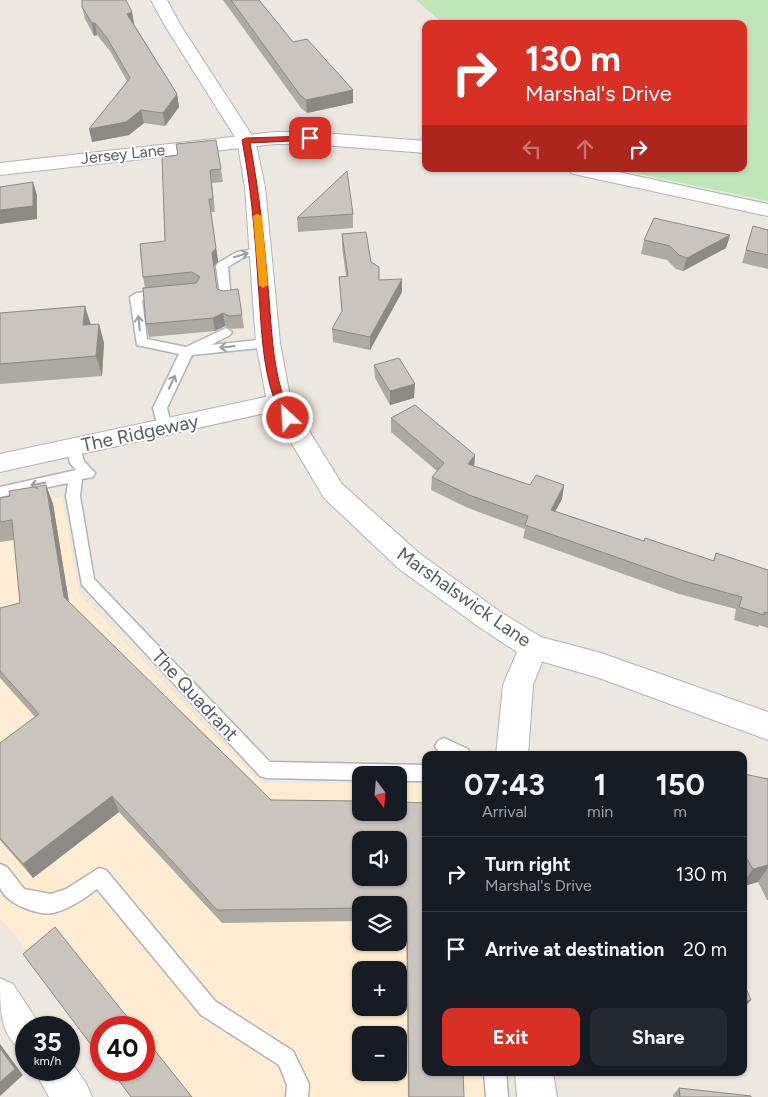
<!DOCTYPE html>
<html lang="en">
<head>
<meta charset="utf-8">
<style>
	:root { --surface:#171b24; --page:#242831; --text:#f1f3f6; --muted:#9ea1a6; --line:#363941; --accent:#d93025 }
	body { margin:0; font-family:Figtree,sans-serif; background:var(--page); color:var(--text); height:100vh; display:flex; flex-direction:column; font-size:19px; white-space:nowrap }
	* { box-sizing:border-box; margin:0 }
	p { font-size:16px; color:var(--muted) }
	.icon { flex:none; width:28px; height:28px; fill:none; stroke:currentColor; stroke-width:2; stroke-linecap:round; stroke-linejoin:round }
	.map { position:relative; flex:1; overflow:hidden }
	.details { position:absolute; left:422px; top:751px; width:325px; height:325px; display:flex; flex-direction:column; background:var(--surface); border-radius:10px; box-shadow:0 1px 4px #0004 }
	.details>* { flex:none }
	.hud { position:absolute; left:422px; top:20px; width:325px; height:152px; border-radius:10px; box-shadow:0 1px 4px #0004; background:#d93025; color:#fff; overflow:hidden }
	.needle { width:32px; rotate:164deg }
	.tools { position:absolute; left:352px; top:766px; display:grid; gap:10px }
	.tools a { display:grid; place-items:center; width:55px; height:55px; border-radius:10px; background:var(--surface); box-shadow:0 1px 4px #0004; font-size:25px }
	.speed { position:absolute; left:15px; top:1016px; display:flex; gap:10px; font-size:25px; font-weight:700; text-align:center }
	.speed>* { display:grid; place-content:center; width:65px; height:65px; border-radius:50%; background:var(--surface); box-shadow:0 1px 4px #0004; line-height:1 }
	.speed small { font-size:12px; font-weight:400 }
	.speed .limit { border:8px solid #d22; background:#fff; color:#111 }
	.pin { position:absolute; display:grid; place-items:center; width:42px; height:42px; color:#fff; margin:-21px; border-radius:10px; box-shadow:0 2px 8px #0006 }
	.me { position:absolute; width:55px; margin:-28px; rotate:335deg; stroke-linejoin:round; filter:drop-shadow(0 0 4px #0008) }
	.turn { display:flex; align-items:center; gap:18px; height:105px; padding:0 20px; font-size:22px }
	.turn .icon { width:65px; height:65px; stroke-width:2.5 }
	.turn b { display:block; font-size:35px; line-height:42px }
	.lanes { display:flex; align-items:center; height:48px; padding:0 20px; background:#0003; justify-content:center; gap:25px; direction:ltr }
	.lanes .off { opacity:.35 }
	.eta { display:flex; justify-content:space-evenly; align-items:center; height:85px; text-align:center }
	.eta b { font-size:30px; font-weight:700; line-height:35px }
	.action { display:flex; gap:10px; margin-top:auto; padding:10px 20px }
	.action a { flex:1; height:58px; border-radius:10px; background:var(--accent); color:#fff; font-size:20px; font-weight:700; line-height:58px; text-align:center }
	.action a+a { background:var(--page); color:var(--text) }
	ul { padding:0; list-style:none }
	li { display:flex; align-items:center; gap:15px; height:75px; padding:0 20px; border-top:1px solid var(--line) }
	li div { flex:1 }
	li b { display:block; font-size:19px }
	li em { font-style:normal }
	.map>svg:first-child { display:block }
</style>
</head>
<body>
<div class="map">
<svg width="768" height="1097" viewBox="0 0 768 1097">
	<rect width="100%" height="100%" fill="#ece7df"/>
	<path fill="#feedd2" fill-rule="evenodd" d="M62 497 79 594 260 783H361V812H399V783H426V1072L499 1073 501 1097H136L144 1070V1028H101L44 971 0 918V511ZM361 840H399V878H361ZM361 905H399V942H361ZM361 970H399V1008H361ZM361 1035H399V1072H361Z"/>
	<polygon fill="#c1e5ba" points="416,0 768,0 768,201 616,169 744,169 744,24 444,24"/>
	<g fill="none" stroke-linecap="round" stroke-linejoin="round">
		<defs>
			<g id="service">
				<polygon points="260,248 266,251 264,253 244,257 228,267 231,299 229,302 221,302 216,266 218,263 237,252"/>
				<polygon points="163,290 167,291 169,294 167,297 142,300 147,339 186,347 226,328 232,332 230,335 211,345 268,339 274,343 268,347 192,355 167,408 172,428 165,433 158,428 153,408 179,354 137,345 130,297 136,293"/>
				<polygon points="74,442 79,444 84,461 95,473 93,477 82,479 80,496 94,579 270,762 426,765 426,781 399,781 399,775 361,775 361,780 266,778 260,776 82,585 66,496 68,483 0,497 0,487 76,470 70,463 67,447"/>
				<path d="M444 738 468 749 471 755C458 755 441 759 435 746L438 741Z"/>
				<path d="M0 864 7 867 24 889 51 894 66 889 99 868 106 870 215 1001 293 1051 309 1084 308 1097H286L287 1085 279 1065 201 1015 97 889C84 899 69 909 53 913 38 916 4 903 0 887 0 881 0 871 0 864Z"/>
				<polygon points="484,1072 506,1072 508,1097 486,1097"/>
			</g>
			<g id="minor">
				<polygon points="275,132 310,132 426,141 426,153 310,144 275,144 0,175 0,163"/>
				<polygon points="568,169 604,169 768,204 768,216 578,175 571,173"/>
				<polygon points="279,394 288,396 291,402 288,408 0,472 0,454"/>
				<polygon points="533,635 543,638 548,647 533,685 528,755 496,755 503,685 523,638"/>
				<path d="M0 978 13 984 42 1028H26V1053C0 1039 0 1010 0 978Z"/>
				<polygon points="69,1059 86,1083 92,1097 49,1097 34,1070 69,1070"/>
				<polygon points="515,1072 553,1072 557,1097 517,1097"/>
			</g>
			<polygon id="tertiary" points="151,0 167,0 181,26 255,140 265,187 280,343 291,402 342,484 419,553 499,611 541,637 601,653 768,712 768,740 599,678 523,656 479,627 399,569 324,498 267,402 256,343 245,187 237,140 165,26"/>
		</defs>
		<use href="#service" stroke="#b0b4b8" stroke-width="3"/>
		<use href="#minor" stroke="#b0b4b8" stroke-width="2"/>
		<use href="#tertiary" stroke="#b0b4b8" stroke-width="2"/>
		<use href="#service" fill="#fff" fill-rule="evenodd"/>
		<use href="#minor" fill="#fff" fill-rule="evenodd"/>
		<use href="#tertiary" fill="#fff" fill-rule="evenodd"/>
	</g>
	<g fill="#ada9a3">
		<polygon points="223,0 259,0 293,42 353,90 353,103 307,113 301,108"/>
		<polygon points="82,7 132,12 134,24 177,94 179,107 165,126 144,123 129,135 92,142 127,81 110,51 97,35 94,36 85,19"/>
		<polygon points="178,155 221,169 223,182 212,183 215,212 211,212 218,261 214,266 217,289 242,315 244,328 231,329 225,326 215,331 149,337 146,324 145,288 143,277 165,241"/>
		<polygon points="353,214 353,228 298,232 297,218"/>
		<polygon points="753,226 768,230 768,269 742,263"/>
		<polygon points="342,234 371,262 379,267 379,280 402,292 370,350 333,342 332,329 342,312 339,277 346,276 342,247"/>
		<polygon points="730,235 726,248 683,271 676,269 667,260 641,254 644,240"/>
		<polygon points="0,313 90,324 99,324 104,343 102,376 0,384"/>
		<polygon points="374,365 414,398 390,405 375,378"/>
		<polygon points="391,418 475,455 474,466 530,485 564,485 562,499 555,511 644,541 713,561 716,553 768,570 768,628 759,625 758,627 734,620 736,609 679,594 523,538 525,529 468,508 431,490 432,477 437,471 391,432"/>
		<polygon points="46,485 53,504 69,602 271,800 399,812 464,1097 408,1097 406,920 399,920 399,905 361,905 361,921 222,923 119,812 33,878 0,840 0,743 35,717 0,678 0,608 20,603 14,540 0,542 0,498"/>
		<polygon points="744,774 768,779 768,900 767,900 758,882 744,886"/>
		<polygon points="679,1088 751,1097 673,1097 673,1095"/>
	</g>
	<g fill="#8d8985">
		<polygon points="132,12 134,24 130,27 127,14"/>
		<polygon points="92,23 95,23 97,35 94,36"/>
		<polygon points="353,90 353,103 307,113 306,100"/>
		<polygon points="177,94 179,107 165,126 163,113"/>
		<polygon points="141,110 144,123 129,135 92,142 89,129"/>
		<polygon points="33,182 37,195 37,219 0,224 0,210"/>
		<polygon points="730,235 726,248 683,271 687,258"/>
		<polygon points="216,248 218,261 214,266 212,253"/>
		<polygon points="402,279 402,292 370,350 370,337"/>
		<polygon points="85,306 91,325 83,325"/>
		<polygon points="223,313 225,326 215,331 213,318"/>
		<polygon points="99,324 104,343 102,376 96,356"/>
		<polygon points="415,384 414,398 390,405 390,391"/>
		<polygon points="475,455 474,468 468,464"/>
		<polygon points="46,485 53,504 71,615 64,597"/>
		<polygon points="564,485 562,499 549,523 551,510"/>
		<polygon points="112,796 119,812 33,878 23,864"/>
		<polygon points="768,865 768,868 758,882 744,886 744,882 753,869"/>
		<polygon points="751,1000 744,1008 744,1002"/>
		<polygon points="0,1044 23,1075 0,1096"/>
	</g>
	<g fill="#c9c4be" stroke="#8d8985" fill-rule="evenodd">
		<polygon points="82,0 126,0 132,12 127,14 177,94 163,113 141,110 126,122 89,129 130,78 107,38 95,23 92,23 82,7"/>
		<polygon points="231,0 259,0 293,42 307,39 353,90 306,100 300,95"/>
		<polygon points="216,140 221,169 210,170 213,199 209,199 216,248 212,253 217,289 223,291 238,289 242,315 229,316 223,313 213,318 146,324 143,288 196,283 200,277 192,272 143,277 140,244 165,241 162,157 178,155 176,144"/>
		<polygon points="347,171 353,214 297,218"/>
		<polygon points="33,182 33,206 0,210 0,187"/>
		<polygon points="654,218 730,235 687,258 679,255 670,246 644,240"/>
		<polygon points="753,226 768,230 768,255 746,250"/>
		<polygon points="366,232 371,262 379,267 379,280 402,279 370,337 332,329 342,311 339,277 348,276 342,234"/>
		<polygon points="85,306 83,325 99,324 96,356 0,364 0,313"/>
		<polygon points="399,358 415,384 390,391 374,365"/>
		<polygon points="415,405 475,455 468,464 530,485 536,475 564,485 551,510 644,541 645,538 714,561 716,553 768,570 768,613 764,612 764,615 739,607 742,597 684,581 525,525 528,516 469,495 432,477 444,463 391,418"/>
		<path d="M46 485 64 597 271 800 361 801V812H399V802L426 803V1072H463L464 1097H409L407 907H399V905H361V908L217 910 112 796 23 864 0 838V743L39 714 0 671V608L20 603 12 520 0 522V498L10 496 9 491ZM361 840H399V878H361Z"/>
		<polygon points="744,774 768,779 768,865 753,869 744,854"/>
		<polygon points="55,927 136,1028 101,1028 101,1058 23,954"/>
		<polygon points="744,984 751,1000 744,1002"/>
		<polygon points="144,1037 192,1097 131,1097 111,1070 144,1070"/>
		<polygon points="0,1048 15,1069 0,1082"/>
		<polygon points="679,1088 751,1096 751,1097 680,1097"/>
	</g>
	<defs><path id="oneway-shaft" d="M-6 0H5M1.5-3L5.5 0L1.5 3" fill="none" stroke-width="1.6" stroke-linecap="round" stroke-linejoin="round" transform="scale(1.25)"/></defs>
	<g stroke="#9b9ea0">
		<use href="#oneway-shaft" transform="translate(241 255) rotate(-17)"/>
		<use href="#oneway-shaft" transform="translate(139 323) rotate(-96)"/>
		<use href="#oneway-shaft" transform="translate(227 347) rotate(173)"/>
		<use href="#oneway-shaft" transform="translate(172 382) rotate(-65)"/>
		<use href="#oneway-shaft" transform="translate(38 484) rotate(168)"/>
	</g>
	<path fill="#d93025" stroke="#8d1f18" d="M310 136H313V140L250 143C259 191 264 238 268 287 272 328 272 382 293 418L288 421 284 420C261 381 262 327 258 282 255 234 251 187 242 140L246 138Z"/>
	<polygon fill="#f59e0b" points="257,214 262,216 268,285 263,288 259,285 253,216"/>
	<g text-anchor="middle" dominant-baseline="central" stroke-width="4" stroke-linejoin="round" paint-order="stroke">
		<g font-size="16" fill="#585d61" stroke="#fff">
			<text transform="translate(123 154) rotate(-6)">Jersey Lane</text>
		</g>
		<g font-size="19" fill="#585d61" stroke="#fff">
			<text transform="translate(140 433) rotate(-12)">The Ridgeway</text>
			<text transform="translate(464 597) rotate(35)">Marshalswick Lane</text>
			<text transform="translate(195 695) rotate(47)">The Quadrant</text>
		</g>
	</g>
</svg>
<div class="tools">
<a><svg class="needle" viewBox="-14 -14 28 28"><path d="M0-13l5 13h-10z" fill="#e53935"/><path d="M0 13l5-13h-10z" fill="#9ea1a6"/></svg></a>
<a><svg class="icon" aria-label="sound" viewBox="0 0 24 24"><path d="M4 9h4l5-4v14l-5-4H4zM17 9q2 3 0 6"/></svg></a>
<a><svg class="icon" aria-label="layers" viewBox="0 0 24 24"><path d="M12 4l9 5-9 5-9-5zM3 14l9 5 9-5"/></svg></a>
<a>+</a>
<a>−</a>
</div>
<div class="speed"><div>35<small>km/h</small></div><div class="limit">40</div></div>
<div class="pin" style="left:310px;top:138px;background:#d93025"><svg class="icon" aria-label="arrive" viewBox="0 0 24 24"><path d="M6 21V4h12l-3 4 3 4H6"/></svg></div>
<svg class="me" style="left:288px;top:418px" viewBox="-20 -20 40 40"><circle r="17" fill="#d93025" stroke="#fff" stroke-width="3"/><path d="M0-11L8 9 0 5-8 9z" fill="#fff"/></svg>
<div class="hud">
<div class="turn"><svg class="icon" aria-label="right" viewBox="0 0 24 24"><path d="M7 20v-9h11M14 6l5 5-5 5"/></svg><div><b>130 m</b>Marshal's Drive</div></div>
<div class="lanes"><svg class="icon off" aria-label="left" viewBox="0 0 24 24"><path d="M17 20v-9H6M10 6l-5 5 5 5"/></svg><svg class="icon off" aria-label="ahead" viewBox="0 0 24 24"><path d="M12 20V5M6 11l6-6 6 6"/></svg><svg class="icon" aria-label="right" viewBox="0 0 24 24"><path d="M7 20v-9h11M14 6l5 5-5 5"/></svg></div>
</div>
<section class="details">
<div class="eta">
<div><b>07:43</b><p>Arrival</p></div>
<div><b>1</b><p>min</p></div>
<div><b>150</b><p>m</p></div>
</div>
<ul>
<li><svg class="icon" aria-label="right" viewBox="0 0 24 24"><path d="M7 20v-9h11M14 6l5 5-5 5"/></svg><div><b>Turn right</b><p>Marshal's Drive</p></div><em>130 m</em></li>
<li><svg class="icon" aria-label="arrive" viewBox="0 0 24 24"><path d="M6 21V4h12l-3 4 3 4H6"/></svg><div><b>Arrive at destination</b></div><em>20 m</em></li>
</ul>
<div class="action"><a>Exit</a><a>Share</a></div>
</section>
</div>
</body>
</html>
